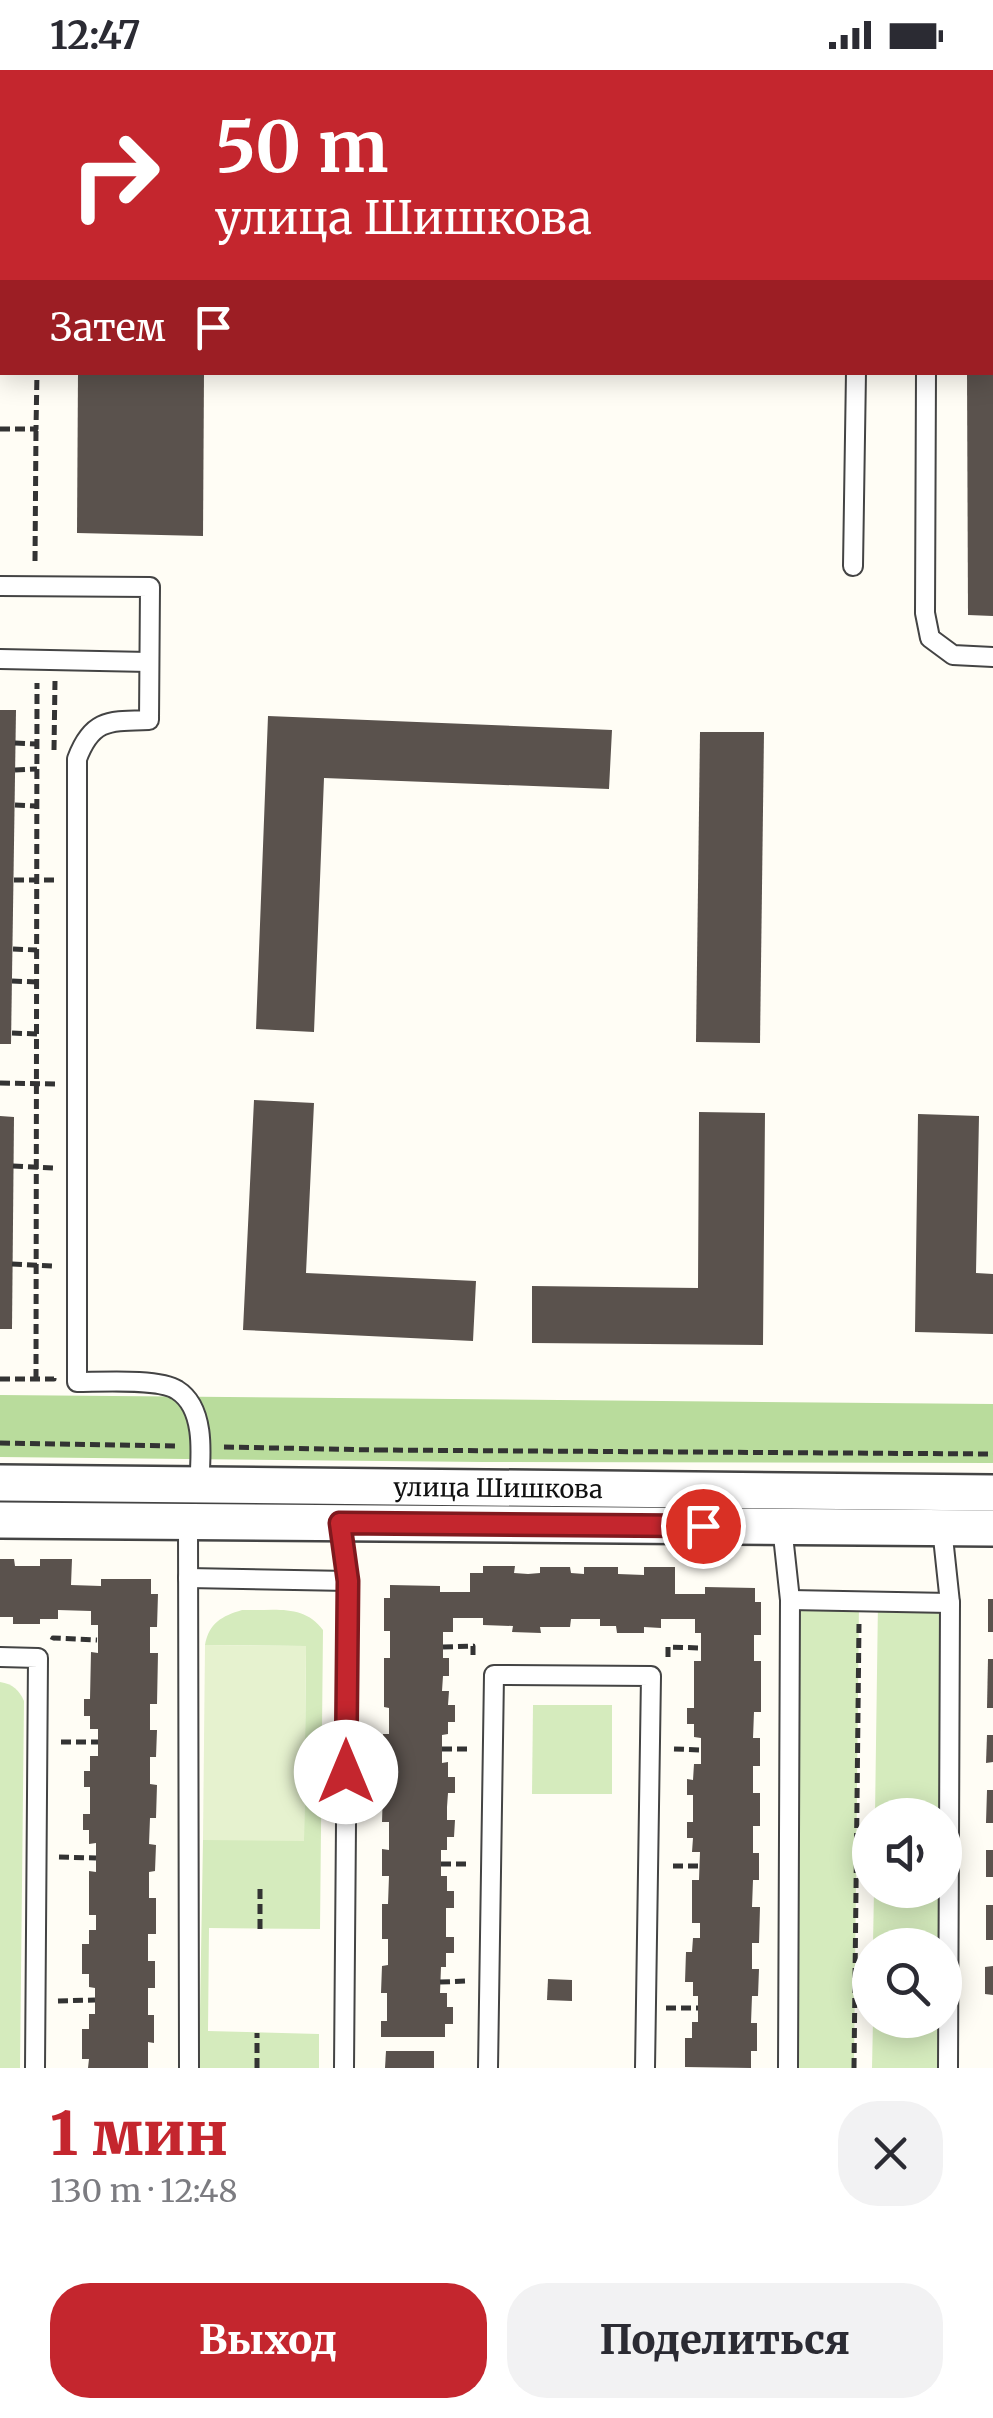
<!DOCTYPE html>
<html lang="ru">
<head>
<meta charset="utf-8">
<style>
	:root { --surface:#fff; --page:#f2f2f3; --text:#2b2b33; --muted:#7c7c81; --accent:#c4262e }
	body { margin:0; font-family:Merriweather,serif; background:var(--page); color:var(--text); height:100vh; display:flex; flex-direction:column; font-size:38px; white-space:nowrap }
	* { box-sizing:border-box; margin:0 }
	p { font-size:32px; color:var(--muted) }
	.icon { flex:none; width:55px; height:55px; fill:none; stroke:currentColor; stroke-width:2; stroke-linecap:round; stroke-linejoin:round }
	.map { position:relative; height:1998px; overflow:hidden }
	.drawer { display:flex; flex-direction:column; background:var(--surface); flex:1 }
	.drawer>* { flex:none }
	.top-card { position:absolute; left:0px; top:0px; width:995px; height:305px; box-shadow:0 5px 25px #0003; background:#c4262e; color:#fff; overflow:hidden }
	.fabs { position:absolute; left:852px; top:1728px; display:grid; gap:20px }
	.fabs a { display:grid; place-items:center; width:110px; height:110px; border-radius:50%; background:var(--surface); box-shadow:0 5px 25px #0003; font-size:50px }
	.pin { position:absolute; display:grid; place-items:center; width:85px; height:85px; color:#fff; margin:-42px; border:5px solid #fff; border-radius:50%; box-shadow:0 2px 10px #0007 }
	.me { position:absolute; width:110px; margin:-55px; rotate:0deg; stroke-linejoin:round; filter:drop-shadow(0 0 8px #0008) }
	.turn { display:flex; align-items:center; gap:35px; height:210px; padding:0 50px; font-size:45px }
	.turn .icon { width:130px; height:130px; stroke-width:2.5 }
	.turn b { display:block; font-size:70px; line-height:85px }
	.then { display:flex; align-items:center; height:95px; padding:0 50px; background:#0003; gap:20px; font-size:38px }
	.round { display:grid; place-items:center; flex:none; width:105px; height:105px; border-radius:40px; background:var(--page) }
	.summary { display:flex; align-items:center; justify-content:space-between; height:170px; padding:0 50px }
	h1 { font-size:60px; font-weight:800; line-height:75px; color:var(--accent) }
	.button { display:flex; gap:20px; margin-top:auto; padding:20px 50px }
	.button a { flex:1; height:115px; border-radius:40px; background:var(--accent); color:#fff; font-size:40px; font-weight:800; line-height:115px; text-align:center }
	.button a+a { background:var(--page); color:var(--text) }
	.status { display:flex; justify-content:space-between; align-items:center; height:70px; padding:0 50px; background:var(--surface); direction:ltr }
	.status svg { height:28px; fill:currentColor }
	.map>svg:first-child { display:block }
</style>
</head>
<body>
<div class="status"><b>12:47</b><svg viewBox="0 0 49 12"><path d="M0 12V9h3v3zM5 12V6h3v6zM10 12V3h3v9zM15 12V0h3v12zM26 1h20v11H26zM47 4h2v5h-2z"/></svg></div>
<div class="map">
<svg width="993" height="1998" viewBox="0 0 993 1998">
	<rect width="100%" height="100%" fill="#fffdf5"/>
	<g fill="#d5ebbd">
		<polygon points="790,1530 859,1531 854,1998 788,1998"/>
		<polygon points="878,1531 950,1533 948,1998 872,1998 873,1950 945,1950 945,1875 873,1875 874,1820 945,1820 945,1745 875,1745"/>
		<path d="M242 1540C272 1541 304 1533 323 1560L320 1859 209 1858 208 1961 319 1964V1998H199L203 1770H304L306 1576 205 1575C209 1553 222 1546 242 1540Z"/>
		<path d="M0 1612C13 1614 19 1620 24 1631L20 1998H0Z"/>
		<polygon points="533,1635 612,1635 612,1724 532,1724"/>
	</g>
	<polygon fill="#b9dc9c" points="0,1325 993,1334 993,1393 483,1392 0,1387"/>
	<polygon fill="#e6f2cf" points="205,1575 306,1576 304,1771 203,1770"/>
	<g fill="#5a524d">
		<polygon points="78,302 204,302 203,466 77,463"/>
		<polygon points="967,302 993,302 993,546 968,545"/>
		<polygon points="0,640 16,640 11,974 0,974"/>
		<polygon points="268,646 612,660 609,719 324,708 314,962 256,959"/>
		<polygon points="700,662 764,662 760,973 696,972"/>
		<polygon points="254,1030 314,1033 306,1203 476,1211 473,1271 243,1260"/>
		<polygon points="699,1042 765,1043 763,1275 532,1273 532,1216 698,1218"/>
		<polygon points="918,1044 979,1046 976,1203 993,1204 993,1264 915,1262"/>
		<polygon points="0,1046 14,1047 12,1259 0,1259"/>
		<polygon points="0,1489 14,1489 15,1496 40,1496 40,1489 72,1489 71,1515 101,1516 101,1509 151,1509 151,1524 158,1524 157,1557 150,1557 150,1583 158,1583 157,1634 150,1634 150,1660 157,1660 156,1687 150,1687 150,1714 157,1715 156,1748 150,1748 149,1774 156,1775 155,1801 149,1802 149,1828 156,1828 156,1864 148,1864 148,1891 155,1891 155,1918 148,1918 148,1945 154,1945 154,1973 148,1972 148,1998 88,1998 89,1989 82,1989 82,1959 89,1959 89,1944 95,1944 95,1918 89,1917 89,1904 82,1904 82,1874 89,1874 89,1860 96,1860 96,1845 89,1845 89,1801 96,1802 96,1773 89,1774 89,1760 83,1760 83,1744 90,1744 90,1717 84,1717 84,1701 90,1701 90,1686 98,1686 98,1659 90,1659 90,1646 84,1646 84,1629 90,1629 91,1582 98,1583 98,1555 91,1555 91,1541 58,1540 58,1549 40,1549 40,1554 13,1554 13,1547 0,1547"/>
		<polygon points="483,1496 515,1496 514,1503 528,1504 540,1503 540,1497 570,1497 571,1503 584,1504 584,1497 618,1497 618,1504 644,1505 644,1497 675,1497 675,1524 705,1524 705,1517 755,1518 755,1532 761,1532 761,1565 754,1565 754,1591 761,1591 761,1642 754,1642 753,1668 760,1668 760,1696 753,1696 753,1723 760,1723 760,1756 753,1756 753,1783 759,1783 759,1810 753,1810 752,1837 760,1837 759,1873 752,1873 752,1899 759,1899 758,1926 752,1926 751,1953 757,1953 757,1981 751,1981 751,1998 685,1997 685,1968 692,1968 692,1952 698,1952 698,1926 693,1926 693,1912 685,1912 686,1882 692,1882 693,1868 700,1868 700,1853 692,1853 692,1810 699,1810 700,1782 692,1782 693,1768 687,1768 687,1752 693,1752 693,1725 687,1725 687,1709 693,1710 694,1694 701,1694 701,1668 694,1667 694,1654 687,1654 687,1638 694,1638 694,1591 701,1591 701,1563 695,1563 695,1549 661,1549 661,1558 644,1557 644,1563 617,1563 616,1556 600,1556 600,1549 571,1549 570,1557 540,1557 541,1563 512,1562 513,1556 483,1555 483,1548 453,1548 453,1562 443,1562 443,1588 449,1588 449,1606 443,1606 442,1621 449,1621 448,1635 455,1635 455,1652 448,1652 448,1664 442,1665 442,1693 448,1692 448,1707 455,1707 455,1723 448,1723 447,1737 447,1750 455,1750 454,1767 447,1767 447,1780 441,1780 441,1806 447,1806 447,1821 454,1821 454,1838 446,1838 446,1867 454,1867 454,1883 446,1883 446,1897 441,1897 440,1923 447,1923 447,1937 453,1937 453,1954 445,1954 445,1967 381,1967 381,1951 387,1951 387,1923 381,1923 382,1896 388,1895 388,1869 382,1869 382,1834 388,1834 389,1806 382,1806 382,1779 389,1780 389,1752 382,1752 383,1719 389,1719 389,1692 383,1692 383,1664 389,1664 389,1638 384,1637 384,1588 390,1588 390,1561 384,1561 384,1528 390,1528 390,1515 440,1516 440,1522 470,1522 470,1503 483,1503"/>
		<rect x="988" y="1529" width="5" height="33"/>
		<polygon points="988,1589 993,1589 993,1638 987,1638"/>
		<polygon points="987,1665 993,1665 993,1692 986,1693"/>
		<polygon points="987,1720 993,1720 993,1753 986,1753"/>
		<rect x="986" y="1780" width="7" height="27"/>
		<rect x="986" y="1835" width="7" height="35"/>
		<polygon points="993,1896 993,1925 985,1924 985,1897"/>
		<polygon points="548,1909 572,1910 572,1931 547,1930"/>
		<polygon points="386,1981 434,1981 434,1998 385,1998"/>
	</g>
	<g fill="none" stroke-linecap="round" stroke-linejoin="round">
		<defs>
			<g id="service">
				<polyline points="864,2 864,0"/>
				<polyline points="927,2 927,0"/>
				<polyline points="926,302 925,543 930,568 953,585 993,587"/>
				<polyline points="853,496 856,302"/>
				<path d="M0 516 150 517 149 650C109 651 92 649 77 689V1312C100 1312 159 1308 177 1320 206 1338 201 1386 199 1415"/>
				<polyline points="0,589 149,592"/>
				<polyline points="188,1452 189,1998"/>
				<polyline points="340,1453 348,1511 344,1998"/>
				<polyline points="782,1456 790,1530 788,1998"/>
				<polyline points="942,1458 950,1533 948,1998"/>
				<polyline points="188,1508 348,1511"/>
				<polyline points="790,1530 950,1533"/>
				<polyline points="0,1587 38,1588 35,1998"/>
				<polyline points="488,1998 494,1605 651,1606 645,1998"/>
			</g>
			<g id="minor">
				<path id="s1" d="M0 1413 993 1423"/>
				<polyline points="0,1450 993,1458"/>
			</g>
		</defs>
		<use href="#service" stroke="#444" stroke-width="22"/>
		<use href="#minor" stroke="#444" stroke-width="40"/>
		<g stroke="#333" stroke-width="5" stroke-dasharray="10 5" stroke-linecap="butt">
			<polyline points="40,2 40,0"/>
			<polyline points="160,2 160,0"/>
			<polyline points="203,2 203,0"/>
			<polyline points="0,359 36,359 37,302"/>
			<polyline points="35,491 36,359"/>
			<polyline points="15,673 37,674"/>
			<polyline points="54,680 55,611"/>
			<polyline points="15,700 37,699"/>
			<polyline points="15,735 37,736"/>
			<polyline points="14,810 54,810"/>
			<polyline points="13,879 37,880"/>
			<polyline points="12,911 37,912"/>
			<polyline points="12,963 37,964"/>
			<polyline points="0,1013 57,1014"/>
			<polyline points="13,1096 54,1098"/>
			<polyline points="12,1194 54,1196"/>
			<polyline points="0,1309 54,1309 54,1306"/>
			<polyline points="36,1309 37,613"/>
			<polyline points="0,1373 178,1376"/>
			<polyline points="224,1377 378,1380"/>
			<polyline points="378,1380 993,1384"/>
			<polyline points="52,1570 53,1568 97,1570"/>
			<polyline points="443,1577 473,1576 473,1585"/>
			<polyline points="668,1587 668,1577 701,1578"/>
			<polyline points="61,1672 98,1672"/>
			<polyline points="442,1679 469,1679"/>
			<polyline points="674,1679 701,1680"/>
			<polyline points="59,1787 96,1788"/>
			<polyline points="441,1794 468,1794"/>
			<polyline points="673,1796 700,1796"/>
			<polyline points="260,1859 260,1817"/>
			<polyline points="440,1912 467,1911"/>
			<polyline points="58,1931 95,1930"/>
			<polyline points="666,1938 698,1938"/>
			<polyline points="257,1998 257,1963"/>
			<polyline points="854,1998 859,1554"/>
		</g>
		<use href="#service" stroke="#fff" stroke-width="18"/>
		<use href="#minor" stroke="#fff" stroke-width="35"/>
	</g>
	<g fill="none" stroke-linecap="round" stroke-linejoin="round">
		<defs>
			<polyline id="route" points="346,1702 348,1511 340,1453 703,1456"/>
		</defs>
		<use href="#route" stroke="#7f191e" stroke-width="25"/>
		<use href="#route" stroke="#c4262e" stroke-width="18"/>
	</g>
	<g text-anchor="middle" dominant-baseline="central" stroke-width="10" stroke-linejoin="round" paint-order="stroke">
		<g font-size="25" fill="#111" stroke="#fff">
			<text stroke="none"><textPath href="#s1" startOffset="498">улица Шишкова</textPath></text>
		</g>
	</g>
</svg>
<div class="fabs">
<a><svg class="icon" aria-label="sound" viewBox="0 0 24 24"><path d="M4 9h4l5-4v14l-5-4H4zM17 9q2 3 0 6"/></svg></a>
<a><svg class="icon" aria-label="search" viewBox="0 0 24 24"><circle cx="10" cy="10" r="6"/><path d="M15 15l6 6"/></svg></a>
</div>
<div class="pin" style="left:703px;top:1456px;background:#d93025"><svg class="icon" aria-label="arrive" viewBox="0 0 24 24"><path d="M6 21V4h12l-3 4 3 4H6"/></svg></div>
<svg class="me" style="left:346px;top:1702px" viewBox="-20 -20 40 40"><circle r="19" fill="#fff"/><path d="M0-13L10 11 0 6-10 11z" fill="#c4262e"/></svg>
<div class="top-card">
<div class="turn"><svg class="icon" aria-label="right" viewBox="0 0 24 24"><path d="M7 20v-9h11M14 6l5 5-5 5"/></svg><div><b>50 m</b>улица Шишкова</div></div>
<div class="then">Затем<svg class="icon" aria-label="arrive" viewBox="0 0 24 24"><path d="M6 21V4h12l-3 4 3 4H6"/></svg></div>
</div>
</div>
<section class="drawer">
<div class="summary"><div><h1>1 мин</h1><p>130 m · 12:48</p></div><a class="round"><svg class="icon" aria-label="close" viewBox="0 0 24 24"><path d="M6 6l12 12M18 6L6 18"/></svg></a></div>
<div class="button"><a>Выход</a><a>Поделиться</a></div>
</section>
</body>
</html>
